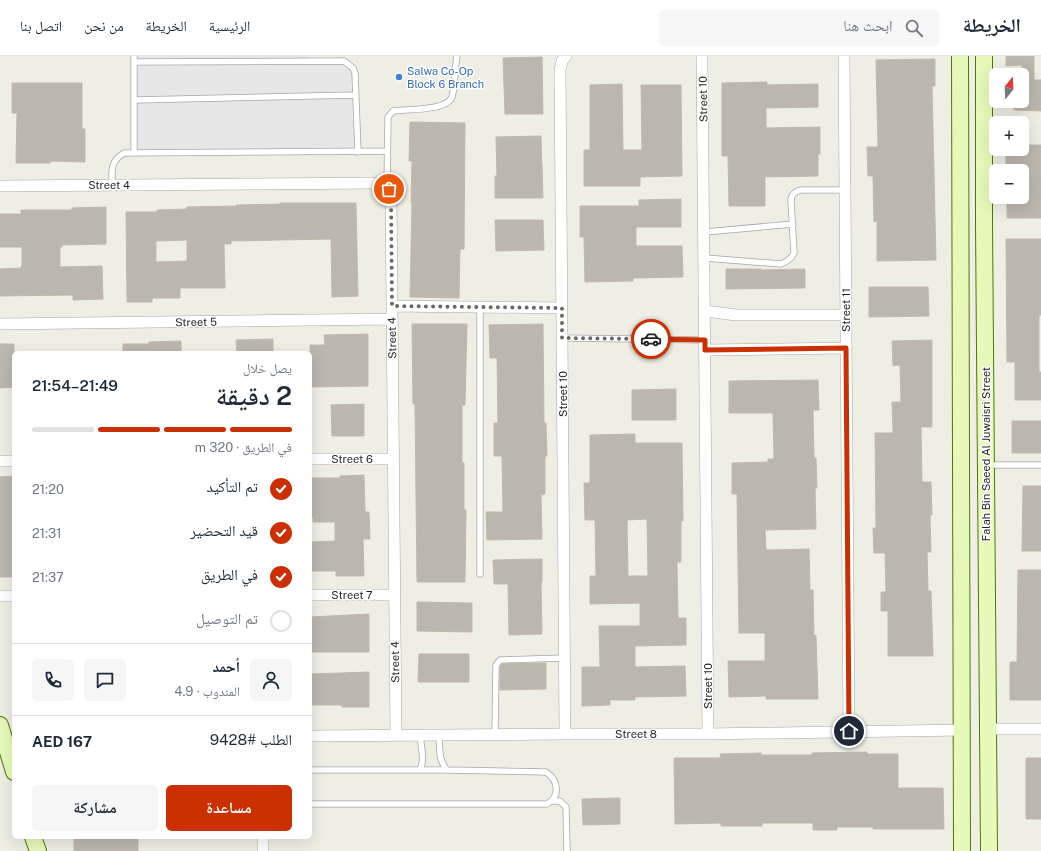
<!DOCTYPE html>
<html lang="ar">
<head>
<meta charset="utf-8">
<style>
	body { margin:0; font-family:"Public Sans","Noto Naskh Arabic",sans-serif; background:#f6f6f7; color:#1f2937; direction:rtl; height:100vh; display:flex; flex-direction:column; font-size:15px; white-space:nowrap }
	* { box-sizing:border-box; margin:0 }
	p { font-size:13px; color:#747a83 }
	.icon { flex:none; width:22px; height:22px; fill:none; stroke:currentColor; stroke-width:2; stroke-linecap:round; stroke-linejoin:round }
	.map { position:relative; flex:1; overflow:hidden; direction:ltr }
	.details { position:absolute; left:12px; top:295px; width:300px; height:488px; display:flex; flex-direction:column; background:#fff; border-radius:6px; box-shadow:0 4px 16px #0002; direction:rtl }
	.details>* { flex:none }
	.needle { width:26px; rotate:18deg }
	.buttons { position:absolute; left:989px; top:12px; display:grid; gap:8px }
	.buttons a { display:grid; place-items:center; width:40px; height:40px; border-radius:6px; background:#fff; box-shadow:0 4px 16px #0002; font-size:20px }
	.pin { position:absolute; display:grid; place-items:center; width:34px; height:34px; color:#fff; margin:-17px; border:2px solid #fff; border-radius:50%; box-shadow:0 1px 4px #0007 }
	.courier { position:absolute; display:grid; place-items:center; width:40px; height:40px; margin:-20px; border:3px solid #cc3001; border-radius:50%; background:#fff; color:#222; box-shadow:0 1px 5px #0007 }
	.headline em { font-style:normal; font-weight:600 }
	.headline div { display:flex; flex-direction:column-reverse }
	.headline { display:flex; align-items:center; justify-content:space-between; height:68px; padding:0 20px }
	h1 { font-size:26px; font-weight:600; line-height:30px }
	.bar { display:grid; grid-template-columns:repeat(4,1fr); gap:6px 4px; align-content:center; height:48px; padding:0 20px }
	.bar i { height:5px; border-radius:3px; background:#e0e1e3 }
	.bar .current { background:#cc3001 }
	.bar p { grid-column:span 4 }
	.line { display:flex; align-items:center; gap:10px; padding:0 20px; border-top:1px solid #e0e1e3 }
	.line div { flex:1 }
	.round { display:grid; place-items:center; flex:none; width:42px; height:42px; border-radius:6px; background:#f6f6f7 }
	ol { padding:0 20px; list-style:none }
	li { display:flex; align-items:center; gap:12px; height:44px }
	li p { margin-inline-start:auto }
	li .icon { padding:4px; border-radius:50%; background:#cc3001; color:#fff; stroke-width:4 }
	li:last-child { color:#747a83 }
	li i { width:22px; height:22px; border:2px solid #e0e1e3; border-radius:50% }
	.button { display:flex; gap:8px; margin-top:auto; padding:8px 20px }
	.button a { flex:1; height:46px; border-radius:6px; background:#cc3001; color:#fff; font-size:16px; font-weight:600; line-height:46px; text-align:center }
	.button a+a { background:#f6f6f7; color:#1f2937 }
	header { display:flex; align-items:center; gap:24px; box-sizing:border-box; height:56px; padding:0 20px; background:#fff; border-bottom:1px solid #e0e1e3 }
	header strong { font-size:19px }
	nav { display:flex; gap:22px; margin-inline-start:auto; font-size:14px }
	.search { width:280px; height:36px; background:#f6f6f7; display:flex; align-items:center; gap:10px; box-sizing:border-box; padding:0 14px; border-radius:6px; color:#747a83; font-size:15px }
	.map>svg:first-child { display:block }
	.parking { fill:#e7e7e7 }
	.building { fill:#bcb7ae; stroke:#c1b9a7; fill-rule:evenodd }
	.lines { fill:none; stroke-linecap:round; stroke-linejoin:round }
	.lane-casing { stroke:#a6a6a6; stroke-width:7 }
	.street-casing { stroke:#a6a6a6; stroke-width:12 }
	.secondary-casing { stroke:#4f7605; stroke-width:18 }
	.lane { stroke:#fff; stroke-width:5.5 }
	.street { stroke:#fff; stroke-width:11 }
	.secondary { stroke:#e7f9b9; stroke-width:16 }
	.done { stroke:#686764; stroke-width:4; stroke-dasharray:0 7.2 }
	.route { stroke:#cc3001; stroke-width:5 }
	.shop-dot { fill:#3f7fe0; stroke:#fff; stroke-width:1.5 }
	.labels { text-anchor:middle; stroke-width:3; stroke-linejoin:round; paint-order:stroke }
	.shop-label { font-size:11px; fill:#366cbe; stroke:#fff; text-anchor:start }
	.street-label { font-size:11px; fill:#1f1f1f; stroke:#fff }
</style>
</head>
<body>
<header>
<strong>الخريطة</strong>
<div class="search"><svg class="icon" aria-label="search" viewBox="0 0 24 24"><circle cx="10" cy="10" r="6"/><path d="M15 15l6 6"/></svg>ابحث هنا</div>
<nav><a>الرئيسية</a><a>الخريطة</a><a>من نحن</a><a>اتصل بنا</a></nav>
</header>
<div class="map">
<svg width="1041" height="795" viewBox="0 0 1041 795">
	<rect width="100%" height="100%" fill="#efeee5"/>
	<path class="parking" d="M133,0H309V4L344,5L353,12L358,96L134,97Z"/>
	<path class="building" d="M1006,0H1034V24H1041V55L1014,54V45H1022V9L1006,10Z
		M542,1L543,58H505L503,2Z
		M935,3V30H932L936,204L877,205V165L874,166L873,120H868L867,91H878L876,4Z
		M767,26V29L818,28V51L766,52V72L820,71V98H818V120L765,121V150H729L728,100H722V27Z
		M12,27H82V73H85V106L50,105V107H16L17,57H12Z
		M622,28L623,94H642L641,29H681L682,120L640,121V130H584V94H590V29Z
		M410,66L465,67L464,193H460L459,242L410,241L412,147H411L412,105H409Z
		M541,80L543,142H495V120H497L496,81Z
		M1022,89H1041V162H1007V141H1022V115H1006V93H1022Z
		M681,143V171H636V190H682L683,221L633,222V225L585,226L584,181H580V150H639V144Z
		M280,147H356L358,240L332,241L331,183L231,185V188H224L225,232H180V242H152V246H127L126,156H157V154L187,153V151L236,150V149L280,148ZM187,184V205L156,206V185Z
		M106,151V188L62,189V191H60V211L102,210L103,243L73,244V239L0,240V213L21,212V210H22V191H0V158H21V154H72V152Z
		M495,164H543L544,194L496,195Z
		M1006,183H1041V259H1039V316H1041V344H1015V306H1007Z
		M726,213H761V214L805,213V232L726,233Z
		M869,231H928L929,260L869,261Z
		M412,268H467L465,349H462V407H464V454H466L465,526H417L415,348H413Z
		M543,268L544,367H546L547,400H545V438L541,439L542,483L487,484L486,456H503L502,400H494V367H498L497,302H490L489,269Z
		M368,278V330L310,331V289H325L324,279Z
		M273,283V297H237L236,284Z
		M932,284V371H921L922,426H931L932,459H930L931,496H927L928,535H931L933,600H888V555H881V536H886L885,497H874L873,472H876L875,377H893L892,346H901L900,309L893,310L892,285Z
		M181,285V297H123V288H149V286Z
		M0,288H14V331L0,332Z
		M818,324L819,354H813L814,402H816L817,432H815L816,473L765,474L766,494L809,493L810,534H813L814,580L816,579L818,643H766V640L729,641L728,605H765V577H739L737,438H732V407L768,406V403H774L773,357H729V325Z
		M676,333V364H632V334Z
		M364,348V380H332L331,349Z
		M1012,365H1041V397H1012Z
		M635,378V387H682L683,465H681V506H677L678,562H686V589L635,590V611L685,610L686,640L635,641V644H610V649L582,650V611H600L599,570H640V547L590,548V520H596L595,464H585L584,427H590V379ZM647,463L648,520H628L627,464Z
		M364,419L365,456H369L370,483H363L364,520H336V515H310V486L335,485V466H313V461H310V422H340V420Z
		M14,420V521H0V421Z
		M1023,430H1041V495H1022Z
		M542,503V527H541L542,578L509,579L508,528H494L493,504Z
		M1018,514H1041V644H1010V606H1017Z
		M417,546L472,547V576L417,575Z
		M369,558V596H310V561Z
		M419,598H469V626H418Z
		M546,607V633L500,634V611L502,608Z
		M369,616V651H342V649H310V618Z
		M867,696V698H898V732H943L944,773H873V771H837V774H813V767H762V770H721V767L675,768L674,702H721L720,698L761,697V699H812V697Z
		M1026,702H1041V763H1026Z
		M620,742V768L583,769L582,743Z
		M74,781H138V795H74Z"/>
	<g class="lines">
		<defs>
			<path id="lane" d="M134,0V97
				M134,6L344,5L353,12L355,17L358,96
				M134,44L356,39
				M112,129C112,113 110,106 124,97L387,95
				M387,130L388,61L393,55C407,53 447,55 452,41C455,30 455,11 457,0
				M705,176L793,168
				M705,202L781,208C788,205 791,203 794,197L791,145C791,139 795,135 801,134H845
				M562,282L705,284
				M987,409H1041
				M480,518V251
				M495,678L496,609L500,604L565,602
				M310,714H420C425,703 421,691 420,679
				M420,714H447
				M553,745H560L566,751L567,795
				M310,748H547C561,740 558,724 546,716L447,714C438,704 440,692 439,679"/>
			<path id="street" d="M702,0L708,678
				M844,0L849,675
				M0,130L377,127C385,127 390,132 391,139L396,679
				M392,250L562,252
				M705,255L736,259H846
				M0,268L392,263
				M705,294L846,292
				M310,403H393
				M0,405H14
				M310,539H395
				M0,540H14
				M987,673H1041
				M565,678L560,14L562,5L566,0
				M310,680L565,678H708L962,674
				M263,795V781"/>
			<path id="secondary" d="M960,0L962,795
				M984,0V167L989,795
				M0,669L14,716
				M33,781L38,795"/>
		</defs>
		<use href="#lane" class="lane-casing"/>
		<use href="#street" class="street-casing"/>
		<use href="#secondary" class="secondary-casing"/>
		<use href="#lane" class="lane"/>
		<use href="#street" class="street"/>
		<use href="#secondary" class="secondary"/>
	</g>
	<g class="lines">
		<path class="done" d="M389,133L391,139L392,250L562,252V282L651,283"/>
		<path class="route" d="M651,283L705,284V294L846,292L849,675"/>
	</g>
	<circle class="shop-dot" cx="399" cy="21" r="4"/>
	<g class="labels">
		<g class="shop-label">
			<text x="407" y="19">Salwa Co-Op<tspan x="407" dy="13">Block 6 Branch</tspan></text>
		</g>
		<g class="street-label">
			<text transform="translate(703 43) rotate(-91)" y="4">Street 10</text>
			<text x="109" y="133">Street 4</text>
			<text transform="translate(846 254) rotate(-90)" y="4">Street 11</text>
			<text transform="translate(196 266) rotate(-1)" y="4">Street 5</text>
			<text transform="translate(392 282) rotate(-91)" y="4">Street 4</text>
			<text transform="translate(563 338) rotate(-90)" y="4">Street 10</text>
			<text transform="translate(986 398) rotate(-90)" y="4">Falah Bin Saeed Al Juwaisri Street</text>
			<text x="352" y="407">Street 6</text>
			<text x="352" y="543">Street 7</text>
			<text transform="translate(395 606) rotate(-91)" y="4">Street 4</text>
			<text transform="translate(708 630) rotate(-90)" y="4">Street 10</text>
			<text x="636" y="682">Street 8</text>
		</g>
	</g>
</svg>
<div class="buttons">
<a><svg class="needle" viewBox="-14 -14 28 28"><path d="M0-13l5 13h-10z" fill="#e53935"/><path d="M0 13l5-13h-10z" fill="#747a83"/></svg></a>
<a>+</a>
<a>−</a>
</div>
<div class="pin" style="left:389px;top:133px;background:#ea580c"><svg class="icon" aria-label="bag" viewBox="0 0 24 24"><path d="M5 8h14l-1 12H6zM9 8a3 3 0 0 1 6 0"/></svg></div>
<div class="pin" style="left:849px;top:675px;background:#1f2937"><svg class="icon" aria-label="home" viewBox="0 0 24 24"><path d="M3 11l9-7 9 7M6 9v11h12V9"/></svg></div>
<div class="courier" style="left:651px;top:283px"><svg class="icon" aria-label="car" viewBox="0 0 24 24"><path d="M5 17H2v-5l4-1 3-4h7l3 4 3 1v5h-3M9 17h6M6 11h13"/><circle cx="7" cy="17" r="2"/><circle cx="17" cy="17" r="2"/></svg></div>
<section class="details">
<div class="headline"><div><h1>2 دقيقة</h1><p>يصل خلال</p></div><em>21:49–21:54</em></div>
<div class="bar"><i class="current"></i><i class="current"></i><i class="current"></i><i></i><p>في الطريق · 320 m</p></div>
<ol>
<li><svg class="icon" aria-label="check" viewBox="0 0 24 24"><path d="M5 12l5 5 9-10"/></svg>تم التأكيد<p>21:20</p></li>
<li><svg class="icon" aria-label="check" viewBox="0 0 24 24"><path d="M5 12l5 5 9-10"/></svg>قيد التحضير<p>21:31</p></li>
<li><svg class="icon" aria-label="check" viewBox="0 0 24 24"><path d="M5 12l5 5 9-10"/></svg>في الطريق<p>21:37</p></li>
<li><i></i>تم التوصيل</li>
</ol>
<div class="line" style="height:72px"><a class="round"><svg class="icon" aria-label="person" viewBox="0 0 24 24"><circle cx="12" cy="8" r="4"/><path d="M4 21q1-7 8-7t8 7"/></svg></a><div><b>أحمد</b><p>المندوب · 4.9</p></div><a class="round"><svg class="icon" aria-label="chat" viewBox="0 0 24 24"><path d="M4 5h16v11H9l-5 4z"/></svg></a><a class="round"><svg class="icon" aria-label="phone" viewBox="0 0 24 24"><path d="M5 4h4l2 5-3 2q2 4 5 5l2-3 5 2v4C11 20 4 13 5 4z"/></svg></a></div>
<div class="line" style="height:52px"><div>الطلب #9428</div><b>AED 167</b></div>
<div class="button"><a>مساعدة</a><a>مشاركة</a></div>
</section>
</div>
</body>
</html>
